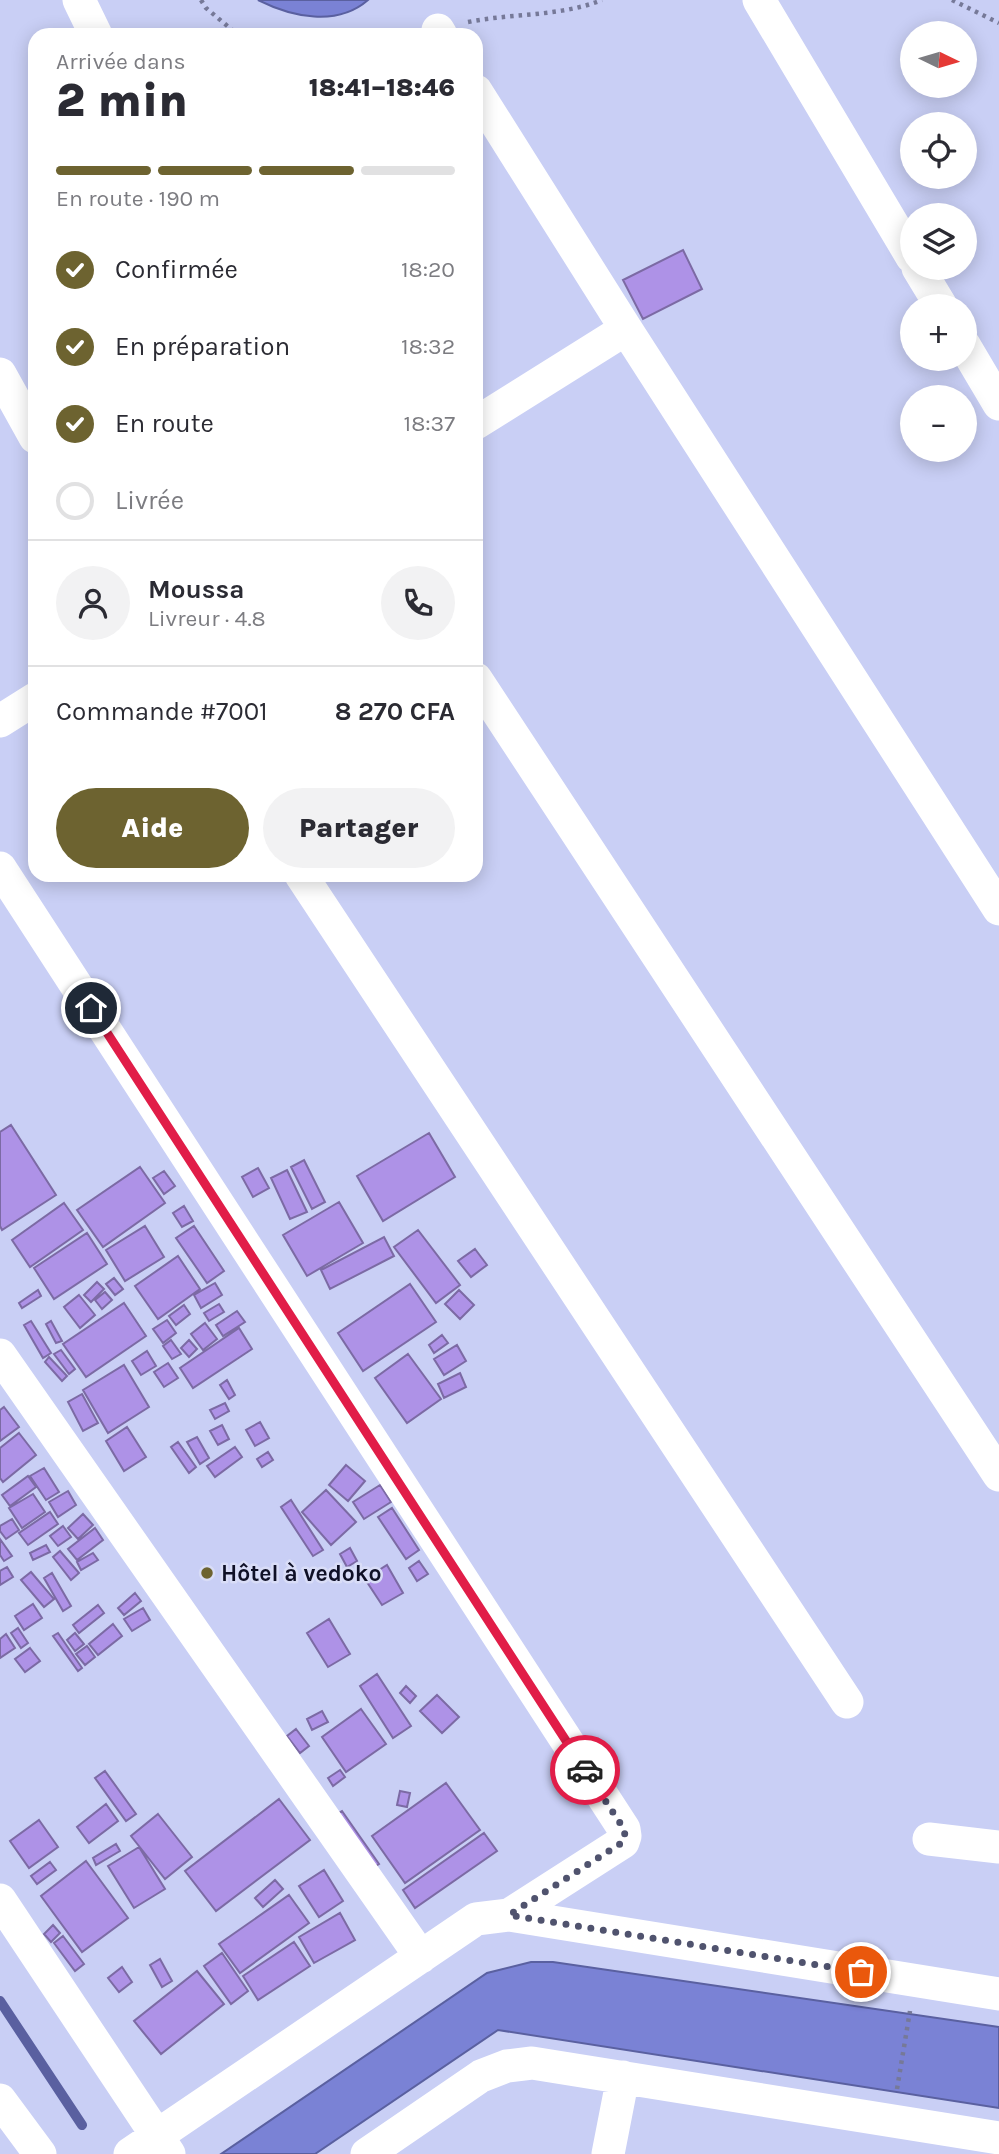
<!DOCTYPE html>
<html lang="fr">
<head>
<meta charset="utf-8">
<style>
	body { margin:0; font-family:Karla,sans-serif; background:#f2f2f3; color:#2b2b33; height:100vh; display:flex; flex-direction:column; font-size:26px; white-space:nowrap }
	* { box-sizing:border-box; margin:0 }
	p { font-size:23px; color:#7c7c81 }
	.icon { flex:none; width:38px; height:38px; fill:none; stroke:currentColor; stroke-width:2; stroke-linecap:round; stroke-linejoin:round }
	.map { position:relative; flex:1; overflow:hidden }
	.sheet { position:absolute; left:28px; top:28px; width:455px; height:854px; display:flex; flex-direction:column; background:#fff; border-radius:21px; box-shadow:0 4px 18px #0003 }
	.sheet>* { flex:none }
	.needle { width:46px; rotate:95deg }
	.buttons { position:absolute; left:900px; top:21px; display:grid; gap:14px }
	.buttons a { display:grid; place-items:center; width:77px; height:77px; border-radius:50%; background:#fff; box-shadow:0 4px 18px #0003; font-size:35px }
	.pin { position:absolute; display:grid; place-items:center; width:60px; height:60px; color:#fff; margin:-30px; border:4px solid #fff; border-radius:50%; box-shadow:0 2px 7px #0007 }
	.courier { position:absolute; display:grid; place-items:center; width:70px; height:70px; margin:-35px; border:5px solid #e11d48; border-radius:50%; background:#fff; color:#222; box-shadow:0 2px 9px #0007 }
	.overview em { font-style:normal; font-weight:800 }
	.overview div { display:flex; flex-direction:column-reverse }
	.overview { display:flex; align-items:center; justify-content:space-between; height:119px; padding:0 28px }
	h1 { font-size:46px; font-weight:800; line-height:52px }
	.bar { display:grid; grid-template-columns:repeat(4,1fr); gap:10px 7px; align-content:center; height:84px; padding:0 28px }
	.bar i { height:9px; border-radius:5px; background:#e1e1e2 }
	.bar .selected { background:#6d6330 }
	.bar p { grid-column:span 4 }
	.line { display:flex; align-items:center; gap:18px; padding:0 28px; border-top:2px solid #e1e1e2 }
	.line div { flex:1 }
	.round { display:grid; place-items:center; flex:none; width:74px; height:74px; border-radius:37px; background:#f2f2f3 }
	ol { padding:0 28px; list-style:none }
	li { display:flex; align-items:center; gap:21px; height:77px }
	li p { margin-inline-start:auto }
	li .icon { padding:7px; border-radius:50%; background:#6d6330; color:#fff; stroke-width:4 }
	li:last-child { color:#7c7c81 }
	li i { width:38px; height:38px; border:4px solid #e1e1e2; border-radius:50% }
	.button { display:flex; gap:14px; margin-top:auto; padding:14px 28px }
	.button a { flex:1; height:80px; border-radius:42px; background:#6d6330; color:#fff; font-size:28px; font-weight:800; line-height:80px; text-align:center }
	.button a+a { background:#f2f2f3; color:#2b2b33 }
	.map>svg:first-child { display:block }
	.water { fill:#7a82d5; stroke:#5a60a0; stroke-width:2 }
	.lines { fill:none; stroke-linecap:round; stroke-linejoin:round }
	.stream { stroke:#5a60a0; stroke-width:10 }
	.building { fill:#ae92e7; stroke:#7c6aa4; stroke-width:2 }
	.path { stroke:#767998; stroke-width:4.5; stroke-dasharray:3.5 5; stroke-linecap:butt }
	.minor { stroke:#fff; stroke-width:33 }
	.done { stroke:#50536e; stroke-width:7; stroke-dasharray:0 12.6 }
	.route { stroke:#e11d48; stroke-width:9 }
	.poi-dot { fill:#6d6330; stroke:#d9ddf7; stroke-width:2.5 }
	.labels { text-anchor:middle; stroke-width:5; stroke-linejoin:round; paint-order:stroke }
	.poi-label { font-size:23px; font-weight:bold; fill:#0f1026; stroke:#d9ddf7; text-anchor:start }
</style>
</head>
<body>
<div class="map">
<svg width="999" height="2154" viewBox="0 0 999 2154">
	<rect width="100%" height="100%" fill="#c9cff5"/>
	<path class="water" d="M258,0H368C337,27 292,17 258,0Z
		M531,1962H553L999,2027V2108L498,2030L315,2154H221L487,1973Z"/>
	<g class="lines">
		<path class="stream" d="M0,2001L82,2125"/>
	</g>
	<path class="building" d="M683,250L702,289L643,319L623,280Z
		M11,1125L56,1195L2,1230L0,1226V1132Z
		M429,1133L455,1177L383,1221L357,1176Z
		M304,1160L325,1202L312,1209L291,1167Z
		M140,1167L165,1203L103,1247L77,1210Z
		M258,1168L269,1188L253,1197L242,1177Z
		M287,1170L307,1212L290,1219L271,1178Z
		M164,1171L175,1186L164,1194L153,1178Z
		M339,1202L363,1243L307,1276L283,1235Z
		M64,1203L83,1230L30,1267L12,1240Z
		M184,1206L193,1221L182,1227L173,1213Z
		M145,1226L164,1257L125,1281L106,1250Z
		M194,1226L224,1271L207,1283L176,1238Z
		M418,1230L460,1285L436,1303L394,1247Z
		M87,1233L107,1264L54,1299L34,1268Z
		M384,1237L394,1256L330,1289L321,1270Z
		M475,1249L487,1265L471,1277L458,1261Z
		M178,1256L200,1289L158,1319L135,1286Z
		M114,1278L123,1289L115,1295L106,1284Z
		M97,1282L104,1289L91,1302L84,1295Z
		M215,1283L222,1295L201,1308L194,1295Z
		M410,1284L436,1322L363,1371L338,1333Z
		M38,1290L41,1296L22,1308L19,1303Z
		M459,1290L474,1305L460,1319L445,1304Z
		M105,1292L112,1300L102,1309L95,1300Z
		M79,1295L95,1315L80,1328L64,1307Z
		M124,1303L146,1336L86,1377L63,1344Z
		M219,1304L224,1312L209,1321L204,1313Z
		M184,1305L190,1314L176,1325L169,1316Z
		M237,1311L245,1322L223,1336L216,1325Z
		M167,1320L176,1333L163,1343L153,1329Z
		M31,1321L51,1353L43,1358L24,1325Z
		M51,1321L62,1341L56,1343L46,1324Z
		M205,1323L217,1339L203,1350L191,1334Z
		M239,1328L252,1349L193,1388L180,1368Z
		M442,1335L448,1343L434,1353L429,1345Z
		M171,1340L181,1354L172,1359L163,1346Z
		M189,1340L197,1349L189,1357L181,1348Z
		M457,1345L466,1361L444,1375L434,1359Z
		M61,1350L75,1369L69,1374L54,1354Z
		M147,1351L156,1366L141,1375L132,1361Z
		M408,1354L441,1399L407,1423L375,1378Z
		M49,1357L67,1376L62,1381L45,1362Z
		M168,1363L178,1378L164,1387L154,1372Z
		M124,1365L149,1407L108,1433L83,1390Z
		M460,1373L466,1387L444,1398L438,1384Z
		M227,1380L235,1395L229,1399L220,1385Z
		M82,1394L98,1423L83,1431L68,1402Z
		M225,1403L229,1411L215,1419L210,1410Z
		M4,1407L19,1427L0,1441V1410Z
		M260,1422L269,1438L255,1446L246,1430Z
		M222,1425L229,1439L218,1445L210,1431Z
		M127,1427L146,1457L124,1471L106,1441Z
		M19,1433L36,1455L3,1482L0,1478V1448Z
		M197,1437L209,1458L200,1464L187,1442Z
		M178,1442L196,1467L189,1473L171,1447Z
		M235,1447L242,1457L215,1477L207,1466Z
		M268,1452L273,1460L262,1467L257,1459Z
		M346,1465L365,1481L348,1501L329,1485Z
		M44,1468L59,1492L46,1500L30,1476Z
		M28,1476L36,1487L10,1506L2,1495Z
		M380,1485L391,1502L364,1519L353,1502Z
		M326,1490L356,1522L331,1545L302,1512Z
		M68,1491L76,1505L58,1517L49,1502Z
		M33,1494L45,1512L22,1528L9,1508Z
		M291,1500L323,1550L313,1556L281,1507Z
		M392,1508L419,1550L406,1559L378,1517Z
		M50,1512L58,1524L28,1545L19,1533Z
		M83,1514L93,1525L78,1539L68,1528Z
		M12,1519L19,1530L6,1539L0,1531V1526Z
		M63,1526L71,1537L58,1546L50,1536Z
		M95,1528L103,1540L77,1560L68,1549Z
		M0,1539L12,1556L4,1561L0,1555Z
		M46,1545L50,1552L33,1560L30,1553Z
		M350,1548L357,1561L347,1567L340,1554Z
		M60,1551L79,1573L71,1580L53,1557Z
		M93,1553L98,1560L81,1570L77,1562Z
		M419,1561L428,1574L417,1581L409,1568Z
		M387,1565L403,1593L382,1605L365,1579Z
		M7,1567L13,1577L0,1585V1571Z
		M31,1572L54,1599L44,1607L21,1580Z
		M52,1573L71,1606L63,1611L44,1578Z
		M135,1593L141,1601L124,1615L118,1608Z
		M33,1604L42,1618L24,1630L15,1616Z
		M98,1605L104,1613L79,1633L73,1625Z
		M143,1608L150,1620L132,1631L124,1619Z
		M329,1619L350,1654L328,1667L307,1633Z
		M113,1624L122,1636L98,1655L89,1644Z
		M18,1628L28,1643L21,1648L11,1633Z
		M58,1633L82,1668L78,1671L53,1636Z
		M75,1633L84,1644L75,1651L67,1640Z
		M6,1634L15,1648L0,1658V1639Z
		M87,1646L95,1657L85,1665L76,1654Z
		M30,1648L40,1661L25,1672L15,1659Z
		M377,1674L411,1726L393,1738L360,1686Z
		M406,1686L416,1696L410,1703L400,1693Z
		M437,1695L459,1717L442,1733L420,1711Z
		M361,1709L386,1744L346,1772L322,1737Z
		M322,1711L328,1722L312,1730L307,1719Z
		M296,1729L309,1746L300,1753L287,1736Z
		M340,1770L345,1777L333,1786L328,1778Z
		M105,1771L136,1814L126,1821L95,1778Z
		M446,1783L480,1830L405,1883L372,1836Z
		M400,1791L410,1793L407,1807L397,1805Z
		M279,1799L310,1840L216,1911L185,1871Z
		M106,1804L118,1821L89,1843L77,1827Z
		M342,1811L379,1864L373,1868L335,1815Z
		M158,1814L192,1857L165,1879L131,1836Z
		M39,1820L58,1847L29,1868L10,1841Z
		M484,1833L497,1851L415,1908L403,1890Z
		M116,1844L120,1851L96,1865L93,1858Z
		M139,1847L165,1889L134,1908L108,1866Z
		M86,1861L128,1918L82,1952L41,1896Z
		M50,1862L56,1870L37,1884L31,1876Z
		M324,1870L343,1901L319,1917L299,1886Z
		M275,1880L283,1889L263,1907L255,1898Z
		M289,1895L309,1923L240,1973L219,1944Z
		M340,1913L355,1940L314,1963L299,1937Z
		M53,1925L60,1933L51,1942L44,1934Z
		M63,1936L84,1964L75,1971L54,1943Z
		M294,1942L310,1966L258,2000L243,1976Z
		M222,1953L248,1991L231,2004L204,1966Z
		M160,1959L172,1981L162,1987L150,1965Z
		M122,1967L132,1982L119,1992L108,1978Z
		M197,1971L224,2004L161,2054L134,2021Z"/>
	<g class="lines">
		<path class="path" d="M201,0L206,8L238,35
			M952,0L999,23
			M468,22C513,13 559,17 602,0
			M897,2089L910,2011"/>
		<path class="minor" d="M79,0L96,35
			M759,0L912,257
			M438,30L441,35
			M476,91L626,329L999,909
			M918,268L941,306
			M964,345L999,404
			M0,374L35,437
			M476,423L626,329
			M476,679L999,1475
			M0,721L35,699
			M0,868L624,1829L625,1836L623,1842L509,1915
			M301,875L847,1702
			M0,1355L421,1957
			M929,1839L999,1847
			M0,1900L169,2154
			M0,2100L40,2154
			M130,2154L476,1919L509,1915L999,1994
			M367,2154L481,2076L507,2066L532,2063L999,2138
			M608,2154L623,2077"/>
	</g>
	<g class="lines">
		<path class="done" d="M585,1770L624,1829L625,1836L623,1842L509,1915L861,1972"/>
		<path class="route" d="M91,1008L585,1770"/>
	</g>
	<circle class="poi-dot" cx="207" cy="1573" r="7"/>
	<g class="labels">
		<g class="poi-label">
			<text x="221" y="1581">Hôtel à vedoko</text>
		</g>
	</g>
</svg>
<div class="buttons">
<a><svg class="needle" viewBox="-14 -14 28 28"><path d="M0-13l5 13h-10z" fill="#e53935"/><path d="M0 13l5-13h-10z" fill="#7c7c81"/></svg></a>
<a><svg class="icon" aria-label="locate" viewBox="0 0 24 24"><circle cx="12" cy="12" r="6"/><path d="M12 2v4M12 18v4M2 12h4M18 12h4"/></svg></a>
<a><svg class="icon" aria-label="layers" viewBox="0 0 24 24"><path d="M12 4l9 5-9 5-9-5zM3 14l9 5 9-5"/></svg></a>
<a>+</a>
<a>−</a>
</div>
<div class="pin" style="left:861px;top:1972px;background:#ea580c"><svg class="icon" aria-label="bag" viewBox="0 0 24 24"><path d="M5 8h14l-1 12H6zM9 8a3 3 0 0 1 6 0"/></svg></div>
<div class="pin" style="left:91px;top:1008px;background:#1f2937"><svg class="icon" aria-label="home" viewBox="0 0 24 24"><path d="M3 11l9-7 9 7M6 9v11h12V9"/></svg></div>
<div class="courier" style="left:585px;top:1770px"><svg class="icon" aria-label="car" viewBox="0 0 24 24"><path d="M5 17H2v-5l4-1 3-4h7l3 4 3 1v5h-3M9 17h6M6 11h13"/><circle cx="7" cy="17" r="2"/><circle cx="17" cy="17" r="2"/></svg></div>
<section class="sheet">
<div class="overview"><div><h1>2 min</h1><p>Arrivée dans</p></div><em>18:41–18:46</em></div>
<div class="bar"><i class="selected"></i><i class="selected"></i><i class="selected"></i><i></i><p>En route · 190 m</p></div>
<ol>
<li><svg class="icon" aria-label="check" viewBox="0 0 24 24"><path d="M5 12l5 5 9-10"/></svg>Confirmée<p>18:20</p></li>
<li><svg class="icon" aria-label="check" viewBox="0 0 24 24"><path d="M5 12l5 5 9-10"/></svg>En préparation<p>18:32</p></li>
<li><svg class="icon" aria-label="check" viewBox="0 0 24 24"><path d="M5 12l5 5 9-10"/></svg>En route<p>18:37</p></li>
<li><i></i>Livrée</li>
</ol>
<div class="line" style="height:126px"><a class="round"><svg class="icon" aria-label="person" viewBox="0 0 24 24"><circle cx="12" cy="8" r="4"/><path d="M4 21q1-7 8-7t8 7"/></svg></a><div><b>Moussa</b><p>Livreur · 4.8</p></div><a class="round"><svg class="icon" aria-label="phone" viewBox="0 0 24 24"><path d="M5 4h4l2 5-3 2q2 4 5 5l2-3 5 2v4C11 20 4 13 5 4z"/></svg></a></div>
<div class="line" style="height:91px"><div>Commande #7001</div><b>8 270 CFA</b></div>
<div class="button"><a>Aide</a><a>Partager</a></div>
</section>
</div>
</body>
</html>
